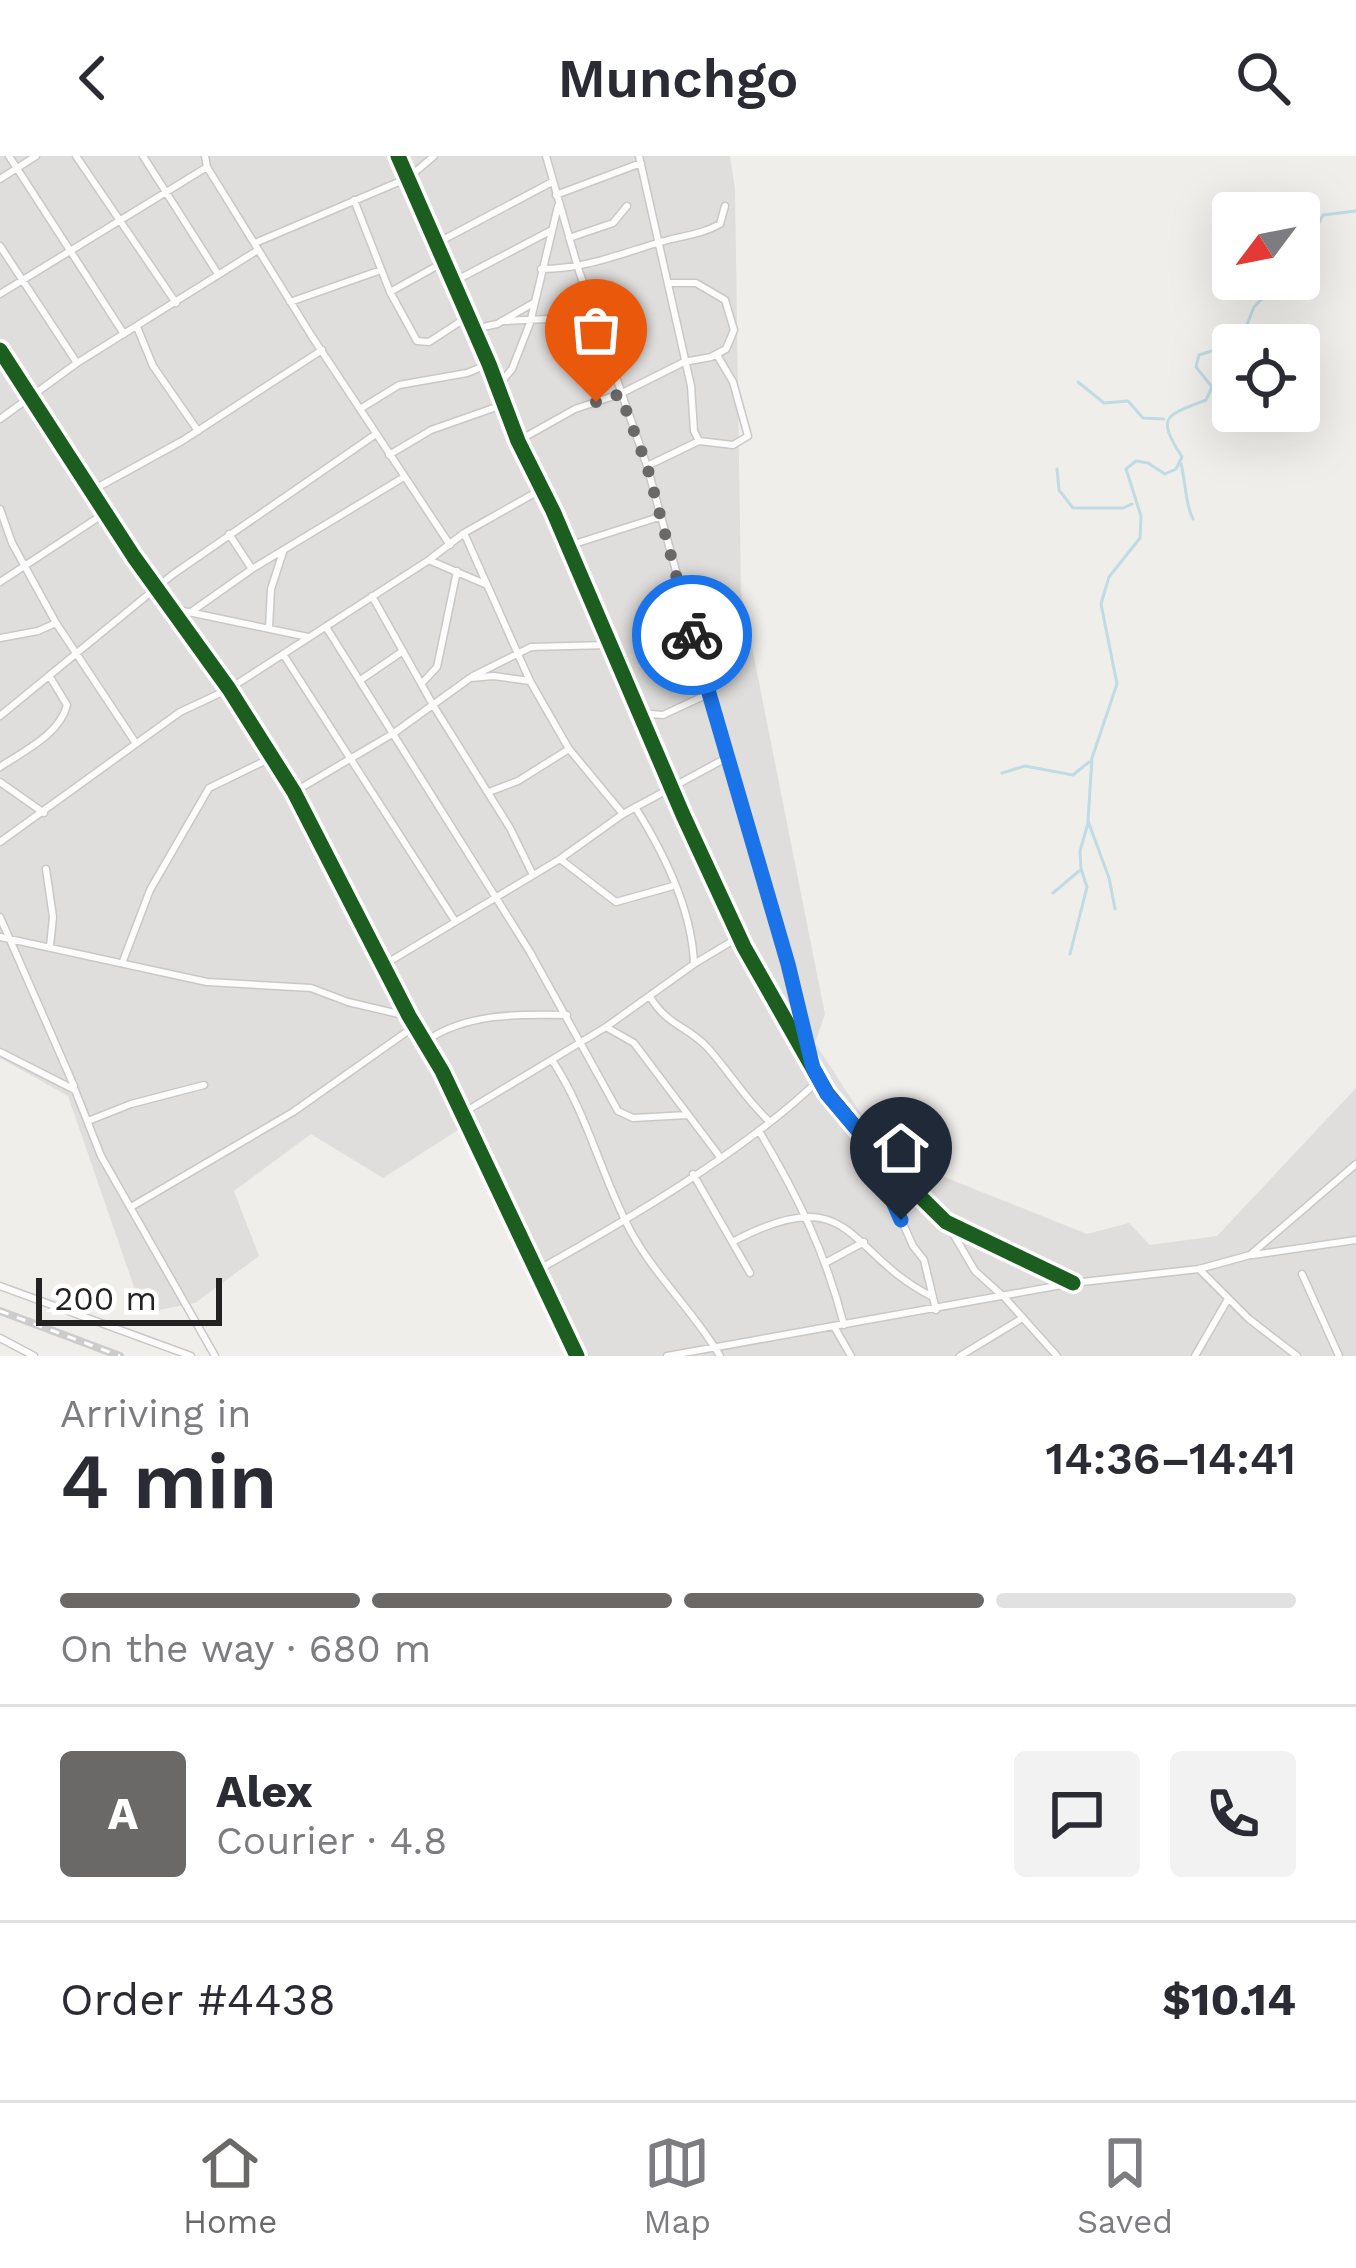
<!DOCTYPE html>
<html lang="en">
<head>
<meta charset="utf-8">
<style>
	body { margin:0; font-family:"Work Sans",sans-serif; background:#f2f2f3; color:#2b2b33; height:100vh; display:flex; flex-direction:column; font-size:45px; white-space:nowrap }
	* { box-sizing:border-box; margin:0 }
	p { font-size:39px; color:#7c7c81 }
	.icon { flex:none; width:66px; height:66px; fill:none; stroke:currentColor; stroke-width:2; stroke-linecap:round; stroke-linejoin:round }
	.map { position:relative; height:1200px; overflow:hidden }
	.sheet { display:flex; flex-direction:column; background:#fff; flex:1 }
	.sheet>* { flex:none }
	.needle { width:78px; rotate:238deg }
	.buttons { position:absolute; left:1212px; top:36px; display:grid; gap:24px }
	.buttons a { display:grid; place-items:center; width:108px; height:108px; border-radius:12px; background:#fff; box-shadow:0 12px 48px #0002; font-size:60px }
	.scale { position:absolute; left:36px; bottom:30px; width:186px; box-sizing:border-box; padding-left:12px; border:6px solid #222; border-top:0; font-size:33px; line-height:42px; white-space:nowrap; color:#222; -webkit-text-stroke:9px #fff; paint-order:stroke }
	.pin { position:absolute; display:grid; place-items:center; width:102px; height:102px; color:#fff; margin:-123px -51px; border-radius:50% 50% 50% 0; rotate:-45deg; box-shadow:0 0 12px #0007 }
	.pin .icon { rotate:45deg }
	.courier { position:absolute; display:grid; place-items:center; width:120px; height:120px; margin:-60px; border:9px solid #1a73e8; border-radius:50%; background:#fff; color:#222; box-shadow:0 3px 15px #0007 }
	.overview em { font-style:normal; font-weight:600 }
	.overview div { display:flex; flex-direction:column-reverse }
	.overview { display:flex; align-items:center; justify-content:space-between; height:204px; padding:0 60px }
	h1 { font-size:78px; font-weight:600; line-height:90px }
	.bar { display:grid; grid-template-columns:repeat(4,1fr); gap:18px 12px; align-content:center; height:144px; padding:0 60px }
	.bar i { height:15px; border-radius:9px; background:#e1e1e2 }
	.bar .selected { background:#6a6968 }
	.bar p { grid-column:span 4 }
	.line { display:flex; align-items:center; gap:30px; padding:0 60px; border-top:3px solid #e1e1e2 }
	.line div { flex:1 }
	.round { display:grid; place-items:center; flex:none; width:126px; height:126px; border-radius:12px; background:#f2f2f3 }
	header { display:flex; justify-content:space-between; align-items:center; height:156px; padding:0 60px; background:#fff; font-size:54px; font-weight:600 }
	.tab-bar { display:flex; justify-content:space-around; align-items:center; height:168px; border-top:3px solid #e1e1e2; background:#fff; font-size:33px; color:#7c7c81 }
	.tab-bar a { display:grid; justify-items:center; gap:6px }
	.tab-bar .selected { color:#6a6968 }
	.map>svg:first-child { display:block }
	.residential { fill:#dfdedc }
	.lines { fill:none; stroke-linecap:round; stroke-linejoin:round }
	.stream { stroke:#bfdbe3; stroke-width:3 }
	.minor-casing { stroke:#c9c8c7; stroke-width:9 }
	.minor { stroke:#fdfcfc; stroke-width:6 }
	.rail-casing { stroke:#ccc; stroke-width:8 }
	.rail { stroke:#fff; stroke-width:3; stroke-dasharray:9; stroke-linecap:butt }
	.cycleway-casing { stroke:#fff; stroke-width:22 }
	.cycleway { stroke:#1b5e20; stroke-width:15 }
	.done { stroke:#6a6968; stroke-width:12; stroke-dasharray:0 21.6 }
	.route { stroke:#1a73e8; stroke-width:15 }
</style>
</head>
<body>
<header><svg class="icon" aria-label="back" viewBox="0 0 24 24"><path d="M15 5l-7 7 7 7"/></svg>Munchgo<svg class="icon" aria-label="search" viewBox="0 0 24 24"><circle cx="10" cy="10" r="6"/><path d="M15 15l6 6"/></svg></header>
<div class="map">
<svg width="1356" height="1200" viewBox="0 0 1356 1200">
	<rect width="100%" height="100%" fill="#f0eeeb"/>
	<path class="residential" d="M0,0H730L735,33L741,436L825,858L815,887L887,998L1087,1078L1129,1067L1150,1089L1217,1080L1356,932V1200H579L469,967L383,1022L311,978L234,1035L259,1100L195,1147L143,1157L68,940L0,902Z"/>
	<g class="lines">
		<path class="stream" d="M1299,105L1323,59L1356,55
			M1078,226L1104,247L1128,245L1143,262L1164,263
			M1181,308C1186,327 1185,348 1193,363
			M1057,313L1059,334L1073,352H1123L1132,348
			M1002,617L1025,610L1073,619L1089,606
			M1053,737L1079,715
			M1115,753L1109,722L1088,665L1092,602L1117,528L1101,448L1109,421L1140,382L1141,360L1126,313L1136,305L1148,307L1165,318L1176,313L1182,301C1156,260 1165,260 1206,244L1212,231L1196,211L1199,199L1240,186L1254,151L1281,123
			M1070,798L1087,731L1081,713L1080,695L1088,667"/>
		<defs>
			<path id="minor" d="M9,0L124,178
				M76,0L176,147
				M143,0L218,118
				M205,0L207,11L311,179L450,389
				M398,0L489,208L518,285L553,355L683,659L744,791L827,937L882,1003L946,1066L1073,1127
				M546,0L578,112L647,310L811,903
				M639,0L691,230L694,275L699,285
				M0,23L36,0
				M556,39L641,7
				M354,44L390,136L417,185L429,186L469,160
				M569,82L613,67L627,50
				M255,87L408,22L434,0
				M435,88L552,26
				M0,90L77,207
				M541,113C582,113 615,100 654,88C677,80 699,80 720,68L725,50
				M453,126L550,75
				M390,136L444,106
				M0,138L207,11
				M290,146L381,114
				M502,165L594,161
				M137,171L153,210L198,275
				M474,173L497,168L535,146
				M0,194L134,401L229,533L294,636L409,860L442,915L577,1200
				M497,231L512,213L530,167L558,50
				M360,253L399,229L467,217L489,208
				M0,263L77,207L258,94
				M518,285L575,253L620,238L684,206L711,201L726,193L734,174L725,144L696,127H669
				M389,299L431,274L502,249
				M647,310L699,285L733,289L748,280L733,226L717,199
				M91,335L182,285L322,194
				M0,353L12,387L56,467L135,586
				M464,377L530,525
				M229,378L252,413
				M568,390L659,361
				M431,405L485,428
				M0,426L105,357
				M372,440L433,549L510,672L533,719
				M169,452L308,481
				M191,456L252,413L404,321
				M326,471L530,796L618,955L633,962L688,959
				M269,472L271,433L283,396
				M0,482L38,475L56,467
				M283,498L455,765
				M473,520L531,491L609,489
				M362,523L403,495
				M422,527L437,511L457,415
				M638,557L663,559L708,538
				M0,560L172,419L376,278
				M0,611C24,595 60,578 67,549L50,521
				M0,626L44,657
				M294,636L394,577L470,522L494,520L530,525L569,593L623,658
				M489,636L518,625L569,593
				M635,651C664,697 692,753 694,808
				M0,686L180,556L229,533L429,404L464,377L542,333
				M560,703L616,746L673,730
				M46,713L53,761L50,790
				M0,761L74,930
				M0,781L207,826L311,832L348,846L407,860
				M123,805L150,734L209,632L273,601
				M382,810L560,703L623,658L728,601
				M650,841C669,871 686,869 707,891C729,915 745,943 769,965
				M606,871L634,887L720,1001
				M426,885C467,857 518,858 567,859
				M0,896L75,934L101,1000L215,1200
				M552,904C585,954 599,1011 625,1064C649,1115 692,1152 720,1200
				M463,957L606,871L694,808L739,781
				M88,965L131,948L204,929
				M759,975C797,1038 826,1098 844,1169
				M882,1008L887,1032L913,1090L924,1104L936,1154
				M693,1018L750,1117
				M131,1051L293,956L415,870
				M948,1069L975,1115L1005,1142L1057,1200
				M734,1085C855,1022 845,1098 933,1141
				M1253,1099L1356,1084
				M827,1106L864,1086
				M1199,1113L1249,1163L1297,1200
				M536,1115C627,1064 744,996 819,924
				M1302,1118L1339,1200
				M0,1130L191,1200
				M835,1172L851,1200
				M0,1182L34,1200
				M667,1200L1073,1127L1199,1113L1250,1099L1356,1008
				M960,1200L1021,1163
				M1195,1200L1228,1143"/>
		</defs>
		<use href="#minor" class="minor-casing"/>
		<use href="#minor" class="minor"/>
		<defs>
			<path id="rail" d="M0,1155L120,1200"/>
		</defs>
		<use href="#rail" class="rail-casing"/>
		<use href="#rail" class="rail"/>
		<defs>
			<path id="cycleway" d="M398,0L489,208L518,285L553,355L683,659L744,791L827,937L882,1003L946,1066L1073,1127
				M0,194L134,401L229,533L294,636L409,860L442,915L577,1200"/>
		</defs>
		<use href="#cycleway" class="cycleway-casing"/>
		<use href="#cycleway" class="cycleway"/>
	</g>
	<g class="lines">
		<path class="done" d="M596,246L620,238L647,310L692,479"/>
		<path class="route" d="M692,479L788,808L813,912L827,938L882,1003L887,1032L901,1064"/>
	</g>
</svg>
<div class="buttons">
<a><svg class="needle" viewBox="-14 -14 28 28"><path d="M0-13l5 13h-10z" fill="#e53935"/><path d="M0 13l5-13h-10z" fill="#7c7c81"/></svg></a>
<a><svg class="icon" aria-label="locate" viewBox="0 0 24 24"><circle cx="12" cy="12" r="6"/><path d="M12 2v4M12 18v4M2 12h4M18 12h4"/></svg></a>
</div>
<div class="scale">200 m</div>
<div class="pin" style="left:596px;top:246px;background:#ea580c"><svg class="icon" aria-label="bag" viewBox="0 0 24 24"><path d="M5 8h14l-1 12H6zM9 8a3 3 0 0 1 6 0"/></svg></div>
<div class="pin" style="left:901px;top:1064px;background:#1f2937"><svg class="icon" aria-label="home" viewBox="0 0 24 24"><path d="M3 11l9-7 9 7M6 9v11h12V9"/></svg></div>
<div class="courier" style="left:692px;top:479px"><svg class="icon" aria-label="bike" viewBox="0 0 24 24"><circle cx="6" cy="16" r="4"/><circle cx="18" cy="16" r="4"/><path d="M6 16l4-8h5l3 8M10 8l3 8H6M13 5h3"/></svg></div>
</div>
<section class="sheet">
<div class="overview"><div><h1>4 min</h1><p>Arriving in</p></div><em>14:36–14:41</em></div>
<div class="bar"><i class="selected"></i><i class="selected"></i><i class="selected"></i><i></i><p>On the way · 680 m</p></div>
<div class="line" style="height:216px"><b class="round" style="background:#6a6968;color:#fff">A</b><div><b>Alex</b><p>Courier · 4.8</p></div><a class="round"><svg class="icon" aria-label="chat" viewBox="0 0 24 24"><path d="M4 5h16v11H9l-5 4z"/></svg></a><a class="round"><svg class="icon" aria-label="phone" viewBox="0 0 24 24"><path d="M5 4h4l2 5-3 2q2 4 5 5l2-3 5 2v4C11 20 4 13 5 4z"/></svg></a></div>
<div class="line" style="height:156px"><div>Order #4438</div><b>$10.14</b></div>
</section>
<nav class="tab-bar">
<a class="selected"><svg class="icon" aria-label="home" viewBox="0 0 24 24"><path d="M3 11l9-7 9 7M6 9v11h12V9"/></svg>Home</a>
<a><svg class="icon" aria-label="map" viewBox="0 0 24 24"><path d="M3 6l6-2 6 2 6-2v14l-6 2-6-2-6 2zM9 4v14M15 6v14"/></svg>Map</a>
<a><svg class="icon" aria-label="saved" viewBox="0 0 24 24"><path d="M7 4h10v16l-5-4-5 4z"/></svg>Saved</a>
</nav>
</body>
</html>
